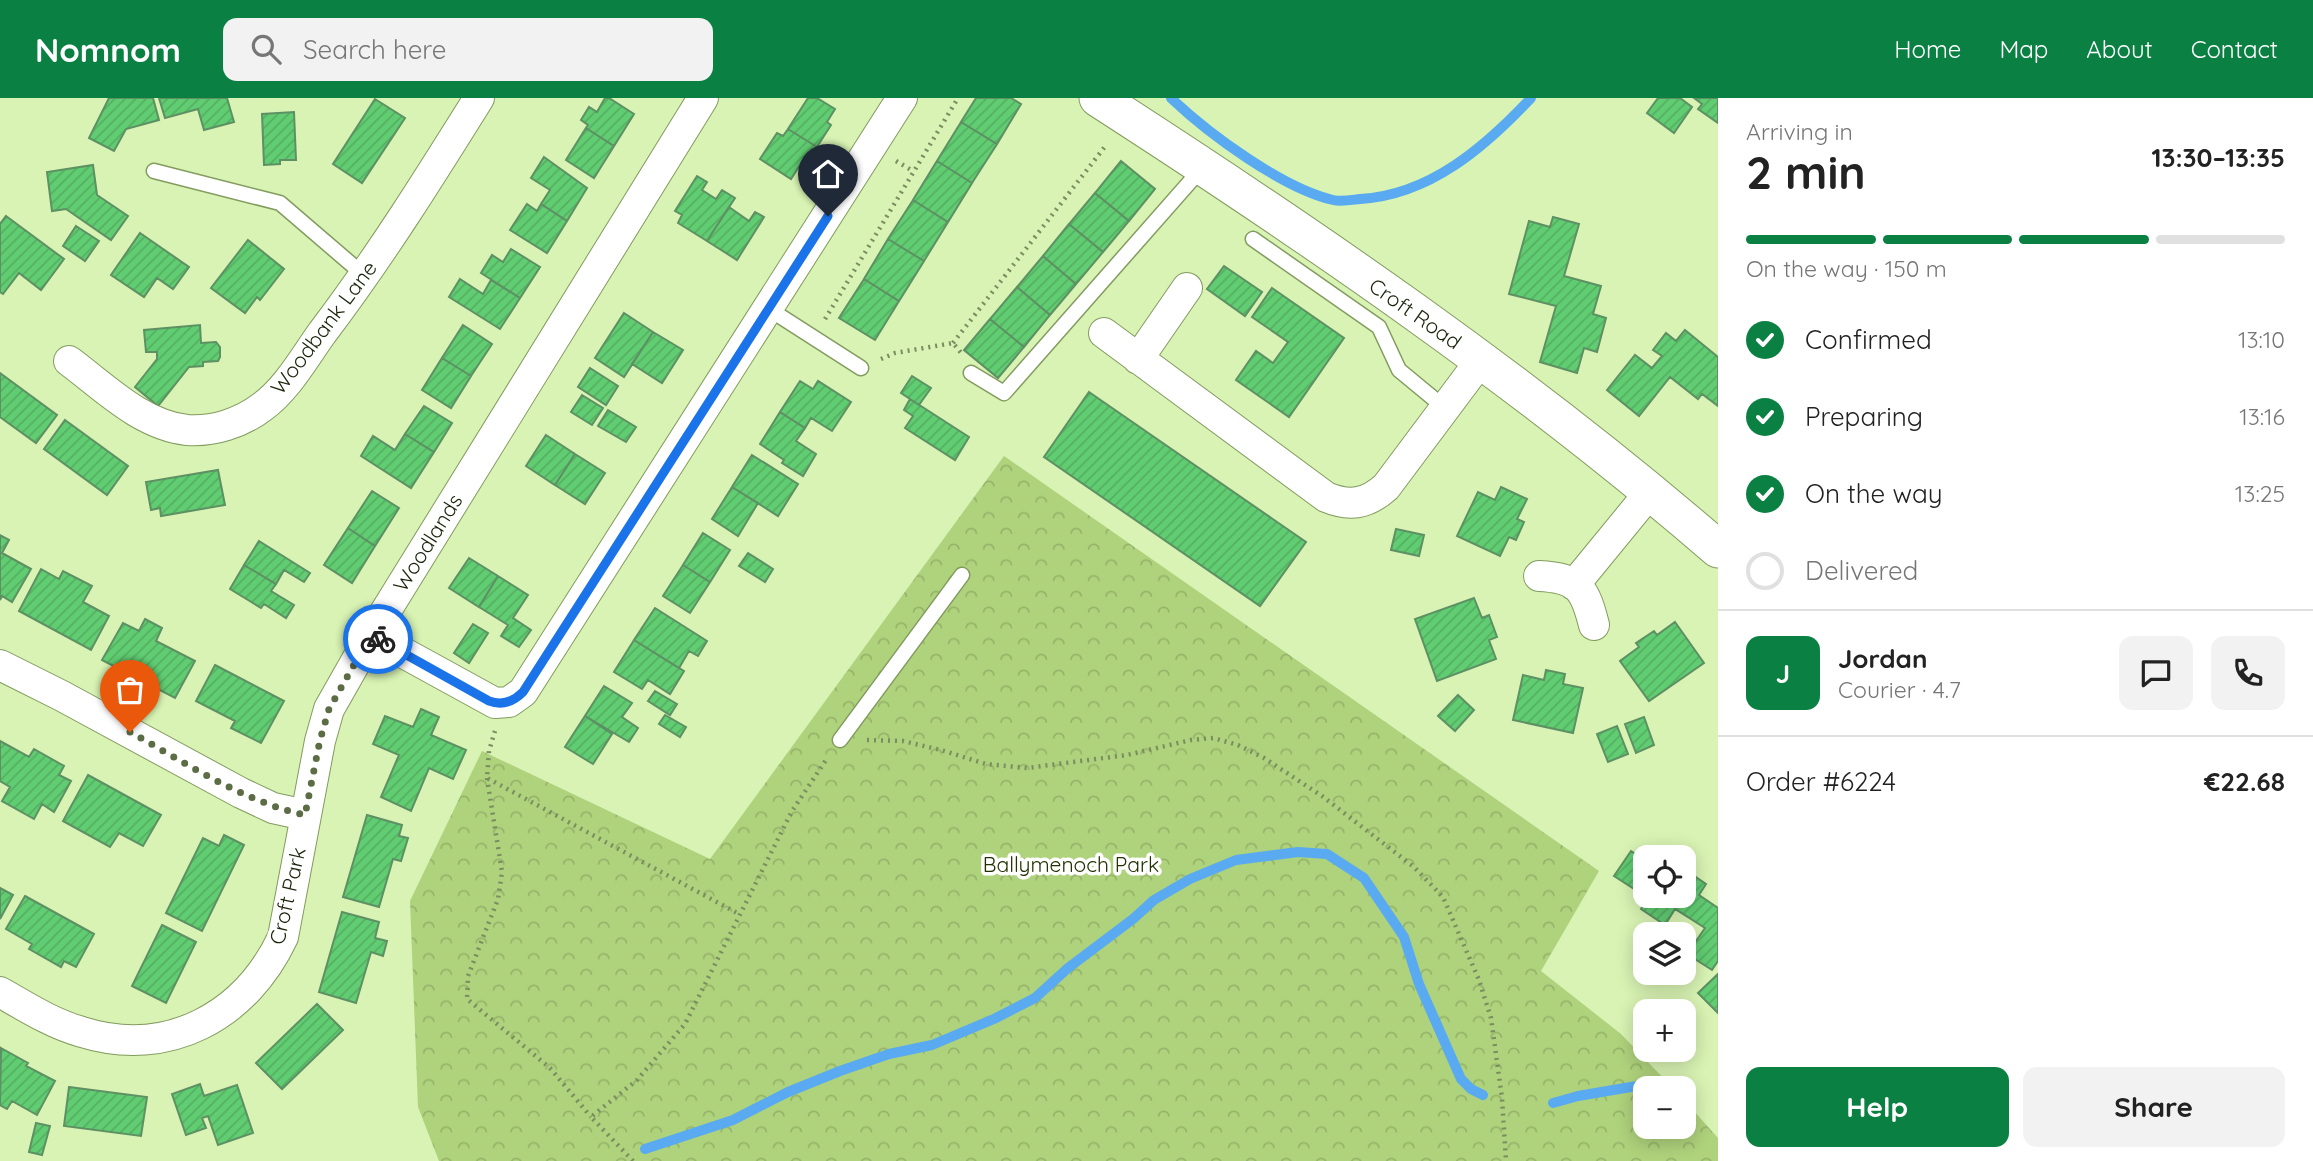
<!DOCTYPE html>
<html lang="en">
<head>
<meta charset="utf-8">
<style>
	body { margin:0; font-family:Quicksand,sans-serif; background:#f2f2f2; color:#222; height:100vh; display:flex; flex-direction:column; font-size:26px; white-space:nowrap }
	* { box-sizing:border-box; margin:0 }
	p { font-size:23px; color:#767676 }
	.icon { flex:none; width:38px; height:38px; fill:none; stroke:currentColor; stroke-width:2; stroke-linecap:round; stroke-linejoin:round }
	.map { position:relative; flex:1; overflow:hidden }
	.sheet { display:flex; flex-direction:column; background:#fff; width:595px }
	.sheet>* { flex:none }
	.fabs { position:absolute; left:1633px; top:747px; display:grid; gap:14px }
	.fabs a { display:grid; place-items:center; width:63px; height:63px; border-radius:14px; background:#fff; box-shadow:0 4px 18px #0003; font-size:35px }
	.pin { position:absolute; display:grid; place-items:center; width:60px; height:60px; color:#fff; margin:-72px -30px; border-radius:50% 50% 50% 0; rotate:-45deg; box-shadow:0 0 7px #0007 }
	.pin .icon { rotate:45deg }
	.courier { position:absolute; display:grid; place-items:center; width:70px; height:70px; margin:-35px; border:5px solid #1a73e8; border-radius:50%; background:#fff; color:#222; box-shadow:0 2px 9px #0007 }
	.head em { font-style:normal; font-weight:700 }
	.head div { display:flex; flex-direction:column-reverse }
	.head { display:flex; align-items:center; justify-content:space-between; height:119px; padding:0 28px }
	h1 { font-size:46px; font-weight:700; line-height:52px }
	.bar { display:grid; grid-template-columns:repeat(4,1fr); gap:10px 7px; align-content:center; height:84px; padding:0 28px }
	.bar i { height:9px; border-radius:5px; background:#e0e0e0 }
	.bar .selected { background:#0b8043 }
	.bar p { grid-column:span 4 }
	.line { display:flex; align-items:center; gap:18px; padding:0 28px; border-top:2px solid #e0e0e0 }
	.line div { flex:1 }
	.round { display:grid; place-items:center; flex:none; width:74px; height:74px; border-radius:14px; background:#f2f2f2 }
	ol { padding:0 28px; list-style:none }
	li { display:flex; align-items:center; gap:21px; height:77px }
	li p { margin-inline-start:auto }
	li .icon { padding:7px; border-radius:50%; background:#0b8043; color:#fff; stroke-width:4 }
	li:last-child { color:#767676 }
	li i { width:38px; height:38px; border:4px solid #e0e0e0; border-radius:50% }
	.cta { display:flex; gap:14px; margin-top:auto; padding:14px 28px }
	.cta a { flex:1; height:80px; border-radius:14px; background:#0b8043; color:#fff; font-size:28px; font-weight:700; line-height:80px; text-align:center }
	.cta a+a { background:#f2f2f2; color:#222 }
	header { display:flex; align-items:center; gap:42px; box-sizing:border-box; height:98px; padding:0 35px; background:#0b8043; color:#fff }
	header strong { font-size:33px }
	nav { display:flex; gap:38px; margin-inline-start:auto; font-size:24px }
	.search { width:490px; height:63px; background:#f2f2f2; display:flex; align-items:center; gap:18px; box-sizing:border-box; padding:0 24px; border-radius:14px; color:#767676; font-size:26px }
	main { display:flex; flex:1; min-height:0 }
	.map>svg:first-child { display:block }
	.park { fill:url(#park-crowns) }
	.lines { fill:none; stroke-linecap:round; stroke-linejoin:round }
	.stream { stroke:#5aaaf1; stroke-width:10 }
	.building { fill:url(#building-hatch); stroke:#5d9063; stroke-width:2 }
	.service-casing { stroke:#829b5f; stroke-width:17 }
	.minor-casing { stroke:#829b5f; stroke-width:32 }
	.tertiary-casing { stroke:#829b5f; stroke-width:39 }
	.path { stroke:#7a8d60; stroke-width:4.5; stroke-dasharray:2 5; stroke-linecap:butt }
	.service { stroke:#fff; stroke-width:14 }
	.minor { stroke:#fff; stroke-width:30 }
	.tertiary { stroke:#fff; stroke-width:37 }
	.done { stroke:#5c6c45; stroke-width:7; stroke-dasharray:0 12.6 }
	.route { stroke:#1a73e8; stroke-width:9 }
	.labels { text-anchor:middle; stroke-width:7; stroke-linejoin:round; paint-order:stroke }
	.street-label { font-size:21px; fill:#19230a; stroke:#fff }
	.park-label { font-size:21px; fill:#213200; stroke:#fff }
</style>
</head>
<body>
<header>
<strong>Nomnom</strong>
<div class="search"><svg class="icon" aria-label="search" viewBox="0 0 24 24"><circle cx="10" cy="10" r="6"/><path d="M15 15l6 6"/></svg>Search here</div>
<nav><a>Home</a><a>Map</a><a>About</a><a>Contact</a></nav>
</header>
<main>
<div class="map">
<svg width="1718" height="1063" viewBox="0 0 1718 1063">
	<defs>
		<pattern id="park-crowns" width="20" height="18" patternUnits="userSpaceOnUse" patternTransform="scale(1.75)"><rect width="20" height="18" fill="#afd27c"/><path d="M2 6a3 3 0 1 1 6 0M12 15a3 3 0 1 1 6 0" fill="none" stroke="#96b46a"/></pattern>
		<pattern id="building-hatch" width="6" height="6" patternUnits="userSpaceOnUse" patternTransform="scale(1.75)"><rect width="6" height="6" fill="#61cd72"/><path d="M-1 1l2-2M0 6l6-6M5 7l2-2" fill="none" stroke="#54b061"/></pattern>
	</defs>
	<rect width="100%" height="100%" fill="#d8f3b3"/>
	<path class="park" d="M1004,358L1599,773L1541,873L1621,936L1673,990H1645V1029H1684V1002L1718,1040V1063H439L418,1009L410,803L482,653L710,761Z"/>
	<g class="lines">
		<path class="stream" d="M1171,0C1209,36 1282,90 1333,102C1341,104 1351,102 1360,101C1430,97 1485,49 1531,0
			M1553,1005L1578,998L1666,983
			M645,1051L733,1022L788,994L840,973L889,956L932,947L994,921L1035,900L1068,870L1133,821L1154,802L1190,781L1236,762L1298,754L1327,756L1364,780L1404,839L1419,886L1461,981L1471,991L1483,997"/>
	</g>
	<path class="building" d="M109,0H153L159,22L126,31L114,53L89,40Z
		M159,0H227L234,24L204,32L198,11L165,20Z
		M605,0H609L634,16L614,48L586,30L588,27L581,22L589,9L597,14Z
		M808,0H817L835,11L827,24L831,27L817,49L788,31Z
		M976,0H1011L1021,6L997,46L961,24Z
		M1658,0H1680L1692,9L1674,35L1647,15Z
		M1694,0H1718V25L1698,11L1702,6Z
		M375,1L405,20L362,85L333,66Z
		M294,14L296,62H280V66L264,67L262,16Z
		M961,24L997,46L972,85L937,63Z
		M586,30L614,48L594,80L566,62Z
		M788,31L817,49L804,70L800,67L791,81L760,61L777,35L783,38Z
		M544,59L587,90L567,123L541,106L550,92L531,80Z
		M937,63L972,85L948,124L913,102Z
		M1121,63L1155,91L1129,123L1095,95Z
		M93,67L97,97L128,118L111,142L66,111L52,113L47,74Z
		M697,78L707,84L702,92L716,101L722,92L735,100L707,143L678,125L682,117L675,113Z
		M1095,95L1129,123L1103,154L1069,126Z
		M913,102L948,124L924,163L888,141Z
		M527,106L537,113L541,106L567,123L547,155L510,132Z
		M729,109L749,123L755,114L764,119L737,162L707,143Z
		M6,118L64,161L41,192L19,175L3,196L0,194V126Z
		M1553,119L1579,126L1564,178L1601,188L1593,216L1606,220L1597,254L1584,250L1577,275L1540,264L1556,208L1509,196L1529,123L1550,129Z
		M1069,126L1103,154L1076,186L1043,158Z
		M76,128L99,143L85,163L63,148Z
		M140,135L189,169L173,191L157,180L144,199L111,177Z
		M888,141L924,163L899,203L864,181Z
		M248,142L284,171L260,202L257,199L245,215L211,190Z
		M511,151L540,169L520,200L481,175L492,157L503,164Z
		M1043,158L1076,186L1050,217L1017,189Z
		M1224,168L1262,194L1245,218L1207,191Z
		M460,181L483,196L491,182L520,200L500,231L449,199Z
		M864,181L899,203L875,242L839,220Z
		M1017,189L1050,217L1024,249L990,221Z
		M1272,190L1344,240L1289,319L1236,282L1256,253L1273,265L1288,244L1252,219Z
		M624,215L653,234L624,279L595,260Z
		M990,221L1024,249L998,280L964,252Z
		M200,227L201,245L216,244L220,249V259L218,263L203,264V268L189,269L158,308L135,289L157,261V254H146L144,232Z
		M463,227L492,246L471,278L442,260Z
		M1685,232L1718,259V308L1702,296L1698,301L1670,279L1639,318L1607,292L1635,257L1652,270L1662,258L1653,252L1666,235L1676,243Z
		M653,234L683,252L662,285L632,266Z
		M442,260L471,278L451,310L422,292Z
		M590,270L618,288L606,307L578,289Z
		M0,275L57,317L36,345L0,319Z
		M912,278L931,290L919,307L901,295Z
		M800,283L813,291L818,283L851,304L832,333L811,320L805,330L780,314Z
		M1089,294L1306,444L1260,508L1044,359Z
		M582,297L603,310L592,327L571,314Z
		M910,301L969,339L955,362L905,330L913,318L904,312Z
		M424,308L452,325L434,354L405,336Z
		M608,312L636,329L626,344L598,328Z
		M780,314L805,330L796,343L816,356L803,378L782,365L784,362L760,346Z
		M65,322L128,368L107,397L44,351Z
		M405,336L434,354L411,390L361,358L373,338L395,352Z
		M546,337L575,356L555,387L526,368Z
		M575,356L605,375L585,406L555,387Z
		M752,357L798,386L778,418L732,389Z
		M218,372L225,407L161,418L160,410L151,412L146,384Z
		M732,389L758,405L738,438L712,421Z
		M1501,389L1527,401L1517,421L1524,424L1516,442L1509,439L1500,458L1457,438L1478,394L1495,402Z
		M372,393L399,410L375,448L348,430Z
		M348,430L375,448L352,485L324,467Z
		M1396,431L1424,437L1419,458L1391,452Z
		M703,435L730,452L710,484L683,467Z
		M0,437L9,442L2,455L31,471L12,504L2,498L0,502Z
		M259,443L310,475L304,484L284,472L276,486L244,467Z
		M748,455L773,471L765,484L739,468Z
		M469,460L498,478L479,509L449,490Z
		M244,467L276,486L271,493L294,507L286,520L264,506L261,510L230,491Z
		M683,467L710,484L690,515L663,498Z
		M41,471L59,481L63,473L92,488L83,504L109,518L91,552L19,513Z
		M498,478L528,497L513,520L531,532L519,549L501,538L508,527L479,509Z
		M1474,500L1482,520L1489,517L1497,539L1489,542L1496,561L1437,583L1415,521Z
		M655,510L707,543L698,558L689,553L679,570L634,542Z
		M145,521L162,530L156,543L195,563L175,600L102,562L123,525L139,533Z
		M1675,524L1704,565L1649,603L1620,563L1639,549L1636,545L1654,533L1657,537Z
		M473,526L488,535L469,565L454,555Z
		M634,542L684,573L670,596L648,582L642,591L614,574Z
		M215,567L284,603L261,645L231,630L235,623L196,603Z
		M1546,572L1565,576L1563,586L1583,590L1573,635L1513,622L1523,577L1544,582Z
		M604,588L632,605L622,619L638,630L629,644L585,618Z
		M655,593L677,606L670,617L648,603Z
		M1458,597L1474,612L1455,633L1438,618Z
		M421,611L439,619L431,637L466,652L453,681L429,670L411,713L381,699L399,657L373,646L385,618L413,629Z
		M665,617L686,629L680,639L659,626Z
		M585,618L612,636L593,666L565,649Z
		M1644,619L1654,647L1636,655L1625,626Z
		M1617,628L1628,656L1608,664L1597,636Z
		M0,643L29,659L34,651L64,668L59,677L71,683L54,714L42,706L34,721L2,703L10,689L0,683Z
		M88,677L161,717L143,748L119,735L110,749L63,723Z
		M367,717L402,727L399,738L408,740L401,763L393,761L379,809L343,799Z
		M224,737L244,747L202,833L166,815L203,740L219,748Z
		M1631,753L1645,762V798H1684V771L1706,786L1699,797L1718,810V863L1712,872L1687,856L1705,830L1675,811L1665,827L1641,811L1648,800L1614,778Z
		M0,790L13,797L0,821Z
		M25,798L94,836L76,869L64,863L61,869L29,851L32,846L6,831Z
		M342,814L379,824L375,840L387,843L383,858L371,854L356,905L319,894Z
		M162,827L196,844L166,905L132,888Z
		M1718,876V915L1698,895Z
		M317,906L343,932L282,991L256,965Z
		M1,950L28,965L26,968L55,983L37,1017L12,1003L7,1011L0,1007Z
		M200,986L204,998L237,987L253,1035L218,1047L208,1018L202,1020L206,1030L186,1037L172,996Z
		M69,989L147,999L141,1038L64,1028Z
		M36,1025L50,1028L42,1057L29,1054Z"/>
	<g class="lines">
		<defs>
			<path id="service" d="M154,73L280,105L365,178
				M1253,141L1379,229L1399,272L1445,310
				M769,211L861,270
				M971,275L1004,295L1203,69
				M840,642L962,477"/>
			<path id="minor" d="M703,0L371,537L495,605L509,604L523,594L902,0
				M1104,235L1326,399C1350,409 1367,406 1386,389L1481,262
				M1138,261L1187,190
				M69,263C104,289 141,327 187,332C213,334 241,325 262,309C287,291 304,260 322,235C379,160 429,80 479,0
				M1539,478C1579,480 1585,491 1594,527
				M1574,487L1651,393
				M0,567L62,598L241,695L273,710L305,717
				M0,894C26,909 53,926 82,934C168,961 246,918 283,839L320,643L329,611L371,537"/>
			<path id="tertiary" d="M1098,0C1312,138 1525,284 1718,451"/>
		</defs>
		<use href="#service" class="service-casing"/>
		<use href="#minor" class="minor-casing"/>
		<use href="#tertiary" class="tertiary-casing"/>
		<path class="path" d="M896,63L913,73
			M825,221L958,0
			M953,245L1107,46
			M881,261L895,255L953,245L962,256
			M495,633L489,653L487,680L739,816
			M867,642L903,643L941,652L986,666L1027,670L1127,657L1191,642L1213,640L1238,647L1264,660L1322,698L1414,769L1443,799L1479,882L1491,920L1502,1000L1506,1063
			M487,680L502,774L498,801L468,878L467,901L550,970L591,1019
			M633,1063L591,1019L637,982L685,926L792,713L828,659"/>
		<use href="#service" class="service"/>
		<use href="#minor" class="minor"/>
		<use href="#tertiary" class="tertiary"/>
	</g>
	<g class="lines">
		<path class="done" d="M130,634C186,665 242,703 305,717L320,642L329,611L371,537L378,541"/>
		<path class="route" d="M378,541L489,603C502,608 513,604 523,594L828,118"/>
	</g>
	<g class="labels">
		<g class="street-label">
			<text transform="translate(1415 216) rotate(35)" y="7">Croft Road</text>
			<text transform="translate(324 230) rotate(-53)" y="7">Woodbank Lane</text>
			<text transform="translate(428 445) rotate(-58)" y="7">Woodlands</text>
			<text transform="translate(288 798) rotate(-77)" y="7">Croft Park</text>
		</g>
		<g class="park-label">
			<text x="1071" y="774">Ballymenoch Park</text>
		</g>
	</g>
</svg>
<div class="fabs">
<a><svg class="icon" aria-label="locate" viewBox="0 0 24 24"><circle cx="12" cy="12" r="6"/><path d="M12 2v4M12 18v4M2 12h4M18 12h4"/></svg></a>
<a><svg class="icon" aria-label="layers" viewBox="0 0 24 24"><path d="M12 4l9 5-9 5-9-5zM3 14l9 5 9-5"/></svg></a>
<a>+</a>
<a>−</a>
</div>
<div class="pin" style="left:130px;top:634px;background:#ea580c"><svg class="icon" aria-label="bag" viewBox="0 0 24 24"><path d="M5 8h14l-1 12H6zM9 8a3 3 0 0 1 6 0"/></svg></div>
<div class="pin" style="left:828px;top:118px;background:#1f2937"><svg class="icon" aria-label="home" viewBox="0 0 24 24"><path d="M3 11l9-7 9 7M6 9v11h12V9"/></svg></div>
<div class="courier" style="left:378px;top:541px"><svg class="icon" aria-label="bike" viewBox="0 0 24 24"><circle cx="6" cy="16" r="4"/><circle cx="18" cy="16" r="4"/><path d="M6 16l4-8h5l3 8M10 8l3 8H6M13 5h3"/></svg></div>
</div>
<section class="sheet">
<div class="head"><div><h1>2 min</h1><p>Arriving in</p></div><em>13:30–13:35</em></div>
<div class="bar"><i class="selected"></i><i class="selected"></i><i class="selected"></i><i></i><p>On the way · 150 m</p></div>
<ol>
<li><svg class="icon" aria-label="check" viewBox="0 0 24 24"><path d="M5 12l5 5 9-10"/></svg>Confirmed<p>13:10</p></li>
<li><svg class="icon" aria-label="check" viewBox="0 0 24 24"><path d="M5 12l5 5 9-10"/></svg>Preparing<p>13:16</p></li>
<li><svg class="icon" aria-label="check" viewBox="0 0 24 24"><path d="M5 12l5 5 9-10"/></svg>On the way<p>13:25</p></li>
<li><i></i>Delivered</li>
</ol>
<div class="line" style="height:126px"><b class="round" style="background:#0b8043;color:#fff">J</b><div><b>Jordan</b><p>Courier · 4.7</p></div><a class="round"><svg class="icon" aria-label="chat" viewBox="0 0 24 24"><path d="M4 5h16v11H9l-5 4z"/></svg></a><a class="round"><svg class="icon" aria-label="phone" viewBox="0 0 24 24"><path d="M5 4h4l2 5-3 2q2 4 5 5l2-3 5 2v4C11 20 4 13 5 4z"/></svg></a></div>
<div class="line" style="height:91px"><div>Order #6224</div><b>€22.68</b></div>
<div class="cta"><a>Help</a><a>Share</a></div>
</section>
</main>
</body>
</html>
